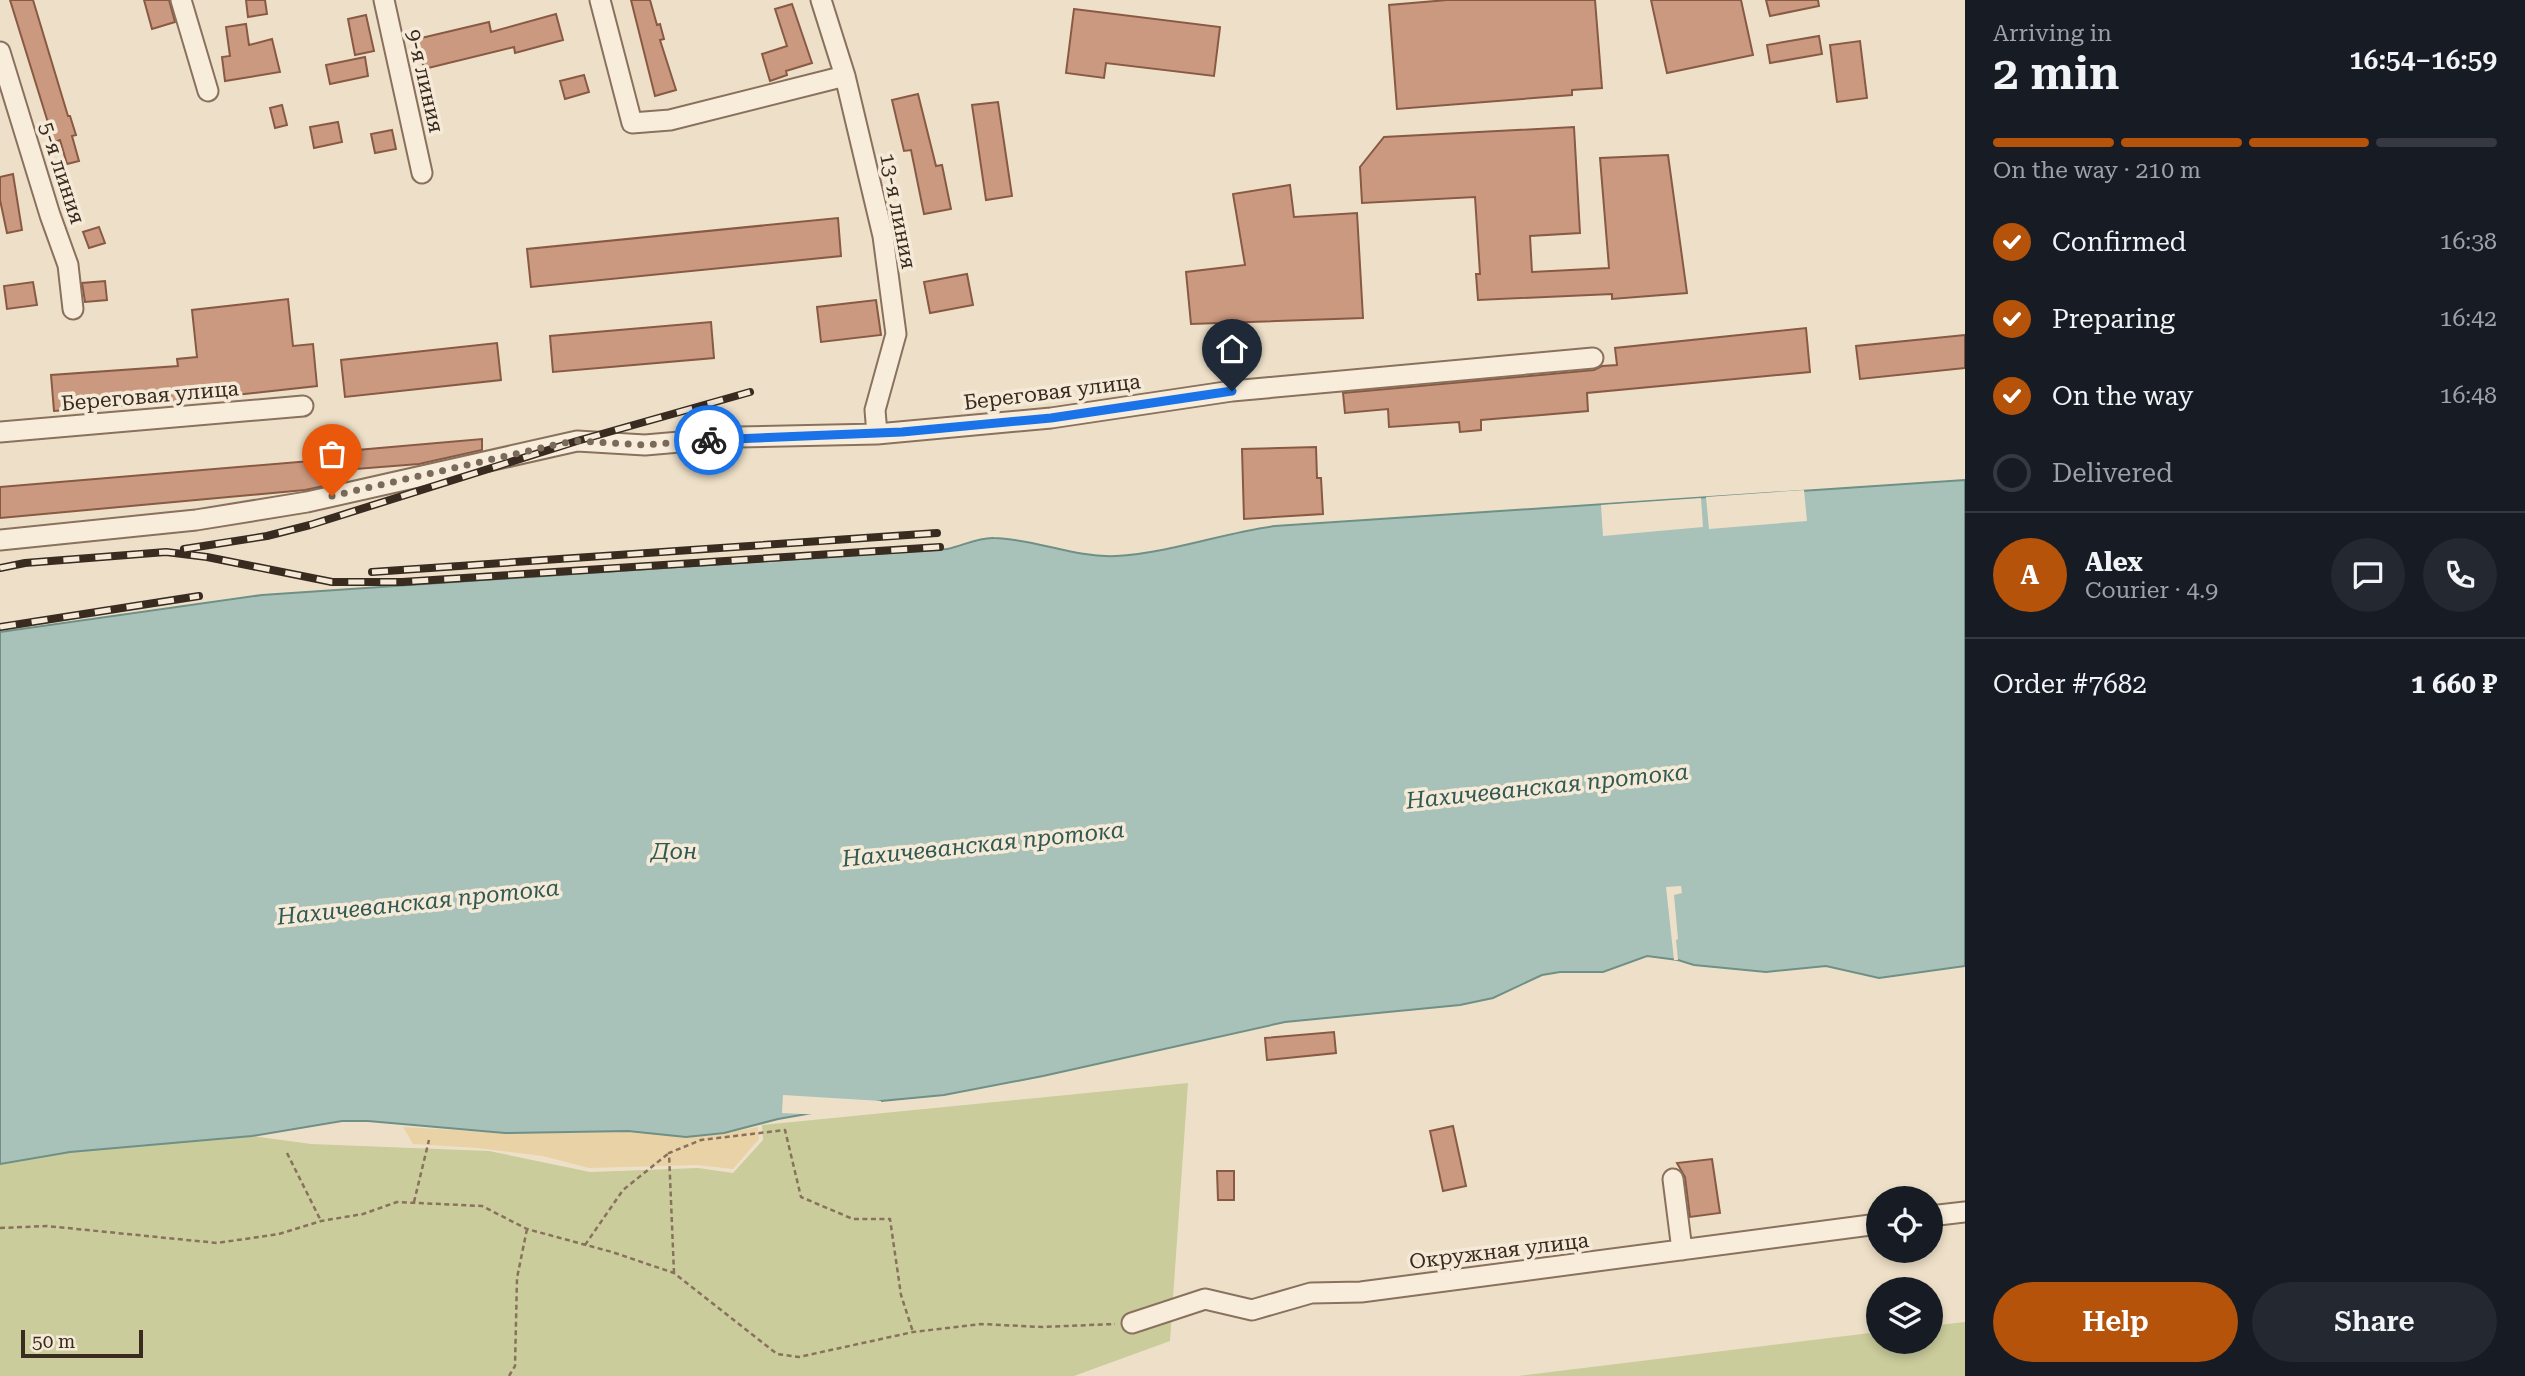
<!DOCTYPE html>
<html lang="en">
<head>
<meta charset="utf-8">
<style>
	body { margin:0; font-family:"Roboto Serif",serif; background:#242831; color:#f1f3f6; height:100vh; display:flex; flex-direction:column; font-size:26px; white-space:nowrap }
	* { box-sizing:border-box; margin:0 }
	p { font-size:23px; color:#9ea1a6 }
	.icon { flex:none; width:38px; height:38px; fill:none; stroke:currentColor; stroke-width:2; stroke-linecap:round; stroke-linejoin:round }
	.map { position:relative; flex:1; overflow:hidden }
	.panel { display:flex; flex-direction:column; background:#171b24; width:560px }
	.panel>* { flex:none }
	.controls { position:absolute; left:1866px; top:1186px; display:grid; gap:14px }
	.controls a { display:grid; place-items:center; width:77px; height:77px; border-radius:50%; background:#171b24; box-shadow:0 4px 10px #0003; font-size:35px }
	.scale { position:absolute; left:21px; bottom:18px; width:122px; box-sizing:border-box; padding-left:7px; border:4px solid #3a2b20; border-top:0; font-size:19px; line-height:24px; white-space:nowrap; color:#3a2b20; -webkit-text-stroke:5px #f5ead7; paint-order:stroke }
	.pin { position:absolute; display:grid; place-items:center; width:60px; height:60px; color:#fff; margin:-72px -30px; border-radius:50% 50% 50% 0; rotate:-45deg; box-shadow:0 0 7px #0007 }
	.pin .icon { rotate:45deg }
	.courier { position:absolute; display:grid; place-items:center; width:70px; height:70px; margin:-35px; border:5px solid #1a73e8; border-radius:50%; background:#fff; color:#222; box-shadow:0 2px 9px #0007 }
	.head em { font-style:normal; font-weight:600 }
	.head div { display:flex; flex-direction:column-reverse }
	.head { display:flex; align-items:center; justify-content:space-between; height:119px; padding:0 28px }
	h1 { font-size:46px; font-weight:600; line-height:52px }
	.bar { display:grid; grid-template-columns:repeat(4,1fr); gap:10px 7px; align-content:center; height:84px; padding:0 28px }
	.bar i { height:9px; border-radius:5px; background:#363941 }
	.bar .current { background:#b45309 }
	.bar p { grid-column:span 4 }
	.line { display:flex; align-items:center; gap:18px; padding:0 28px; border-top:2px solid #363941 }
	.line div { flex:1 }
	.round { display:grid; place-items:center; flex:none; width:74px; height:74px; border-radius:37px; background:#242831 }
	ol { padding:0 28px; list-style:none }
	li { display:flex; align-items:center; gap:21px; height:77px }
	li p { margin-inline-start:auto }
	li .icon { padding:7px; border-radius:50%; background:#b45309; color:#fff; stroke-width:4 }
	li:last-child { color:#9ea1a6 }
	li i { width:38px; height:38px; border:4px solid #363941; border-radius:50% }
	.cta { display:flex; gap:14px; margin-top:auto; padding:14px 28px }
	.cta a { flex:1; height:80px; border-radius:42px; background:#b45309; color:#fff; font-size:28px; font-weight:600; line-height:80px; text-align:center }
	.cta a+a { background:#242831; color:#f1f3f6 }
	main { display:flex; flex:1; min-height:0 }
	.map>svg:first-child { display:block }
	.green { fill:#cacc9c }
	.sand { fill:#e8d2a6 }
	.water { fill:#a9c2b9; stroke:#6f9086; stroke-width:2 }
	.pier { fill:#eee0c8 }
	.building { fill:#cb997f; stroke:#885a44; stroke-width:2 }
	.lines { fill:none; stroke-linecap:round; stroke-linejoin:round }
	.minor-casing { stroke:#89715d; stroke-width:23 }
	.path { stroke:#89715d; stroke-width:2.5; stroke-dasharray:5 3.5; stroke-linecap:butt }
	.minor { stroke:#f8eddb; stroke-width:19 }
	.rail-casing { stroke:#3a2b20; stroke-width:8 }
	.rail { stroke:#f5ead7; stroke-width:5; stroke-dasharray:16; stroke-linecap:butt }
	.done { stroke:#796a5b; stroke-width:7; stroke-dasharray:0 12.6 }
	.route { stroke:#1a73e8; stroke-width:9 }
	.labels { text-anchor:middle; stroke-width:7; stroke-linejoin:round; paint-order:stroke }
	.street-label { font-size:21px; fill:#3a2b20; stroke:#f5ead7 }
	.water-label { font-size:23px; font-style:italic; fill:#305954; stroke:#f5ead7 }
</style>
</head>
<body>
<main>
<div class="map">
<svg width="1965" height="1376" viewBox="0 0 1965 1376">
	<rect width="100%" height="100%" fill="#eee0c8"/>
	<path class="green" d="M1188,1083L1170,1341L1074,1376H0V1164L70,1152L252,1136L311,1144L489,1151L590,1172L698,1168L733,1173L763,1140L762,1125Z
		M1965,1322V1376H1518L1878,1332V1342H1930V1326Z"/>
	<path class="sand" d="M403,1127L505,1133L628,1131L686,1137L724,1133L758,1127L759,1139L733,1169L697,1165L589,1168L543,1156L478,1148L413,1144Z"/>
	<path class="water" d="M1965,480V966L1879,978L1826,966L1766,972L1694,965L1678,960L1647,956L1603,972H1560L1542,975L1493,998L1460,1005L1285,1022L1043,1076L944,1095L881,1101L778,1119L724,1133L686,1137L628,1131L505,1133L368,1121H342L252,1136L70,1152L0,1164V632L262,595L947,549C962,546 979,537 994,538C1035,539 1075,558 1116,556C1171,553 1221,533 1275,526Z"/>
	<path class="pier" d="M1804,490L1807,521L1709,529L1706,497Z
		M1701,498L1703,527L1603,536L1601,505Z
		M1681,886L1682,893L1674,895L1678,939L1676,940L1678,960H1674L1666,887Z
		M783,1095L881,1101V1104L824,1115L782,1113Z"/>
	<path class="building" d="M10,0H33L68,116H70L76,135L72,136L79,161L67,164L60,140L54,142Z
		M144,0H169L175,22L152,29Z
		M246,0H265L267,14L248,17Z
		M631,0H650L657,25L660,24L664,39L660,40L676,90L655,96Z
		M1447,0H1595L1602,88L1572,90V95L1397,109L1389,5Z
		M1651,0H1741L1753,55L1667,73Z
		M1766,0H1818L1819,6L1770,16Z
		M792,4L812,63L786,71L787,75L770,81L762,54L787,46L775,9Z
		M1074,9L1220,27L1214,76L1106,63L1104,78L1066,73Z
		M556,14L563,40L515,53L514,47L424,69L417,39L489,22L491,32Z
		M366,15L374,51L355,55L348,19Z
		M246,24L249,45L272,39L280,72L225,81L222,57L230,56L226,27Z
		M1819,36L1822,54L1770,63L1767,45Z
		M1860,41L1867,98L1837,102L1830,45Z
		M365,57L368,76L330,84L326,65Z
		M584,75L589,92L565,99L560,81Z
		M918,94L936,166L942,165L951,209L924,214L911,150L904,151L892,100Z
		M998,102L1012,196L986,200L972,105Z
		M282,105L287,125L275,128L270,108Z
		M338,122L342,142L314,148L310,127Z
		M1574,127L1580,233L1530,236L1532,272L1609,268L1600,158L1668,155L1687,293L1612,299V294L1478,300L1476,274H1480L1475,197L1362,203L1360,167L1384,137Z
		M392,130L396,149L375,153L371,134Z
		M13,174L22,230L7,233L0,200V177Z
		M1290,185L1294,217L1357,213L1363,318L1191,324L1186,272L1245,265L1233,194Z
		M838,218L841,256L531,287L527,249Z
		M99,227L105,243L89,248L83,232Z
		M967,274L973,305L930,313L924,282Z
		M105,281L107,300L85,302L82,283Z
		M33,282L37,305L7,309L4,286Z
		M288,299L293,346L313,344L317,386L162,403L54,411L51,375L178,366L177,359L197,357L192,310Z
		M876,300L881,335L821,342L817,307Z
		M711,322L714,358L553,372L550,336Z
		M1806,328L1810,372L1587,393L1588,411L1481,420V430L1460,432L1459,422L1389,427L1388,409L1345,413L1343,393L1594,370L1602,366L1617,365L1615,348Z
		M1965,335V368L1860,379L1856,346Z
		M497,343L501,380L345,397L341,360Z
		M482,439V450L419,464L356,469L355,463L324,466L323,453Z
		M1316,447L1317,478H1321L1323,514L1244,519L1242,449Z
		M322,460L324,486L305,490L0,518V487Z
		M1334,1032L1336,1053L1267,1060L1265,1038Z
		M1453,1126L1466,1186L1443,1191L1430,1131Z
		M1712,1159L1720,1213L1690,1217L1685,1177L1677,1163Z
		M1217,1171H1234V1200H1218Z"/>
	<g class="lines">
		<defs>
			<path id="minor" d="M181,0L208,91
				M384,0L422,173
				M600,0L632,123L670,120L845,76
				M821,0L845,76L883,236L896,334L875,410L877,434
				M0,52L50,215L68,265L73,309
				M0,432L303,406
				M0,540L196,520L307,502L577,441L645,445L738,437L877,434L1051,418L1232,391L1593,358
				M1673,1179L1682,1250
				M1930,1216L1965,1212
				M1132,1323L1205,1299L1252,1310L1311,1293L1361,1292L1878,1224"/>
		</defs>
		<use href="#minor" class="minor-casing"/>
		<path class="path" d="M287,1153L321,1221
			M414,1202L429,1140
			M0,1228L47,1226L217,1243L279,1234L321,1221L363,1214L397,1202L482,1206L527,1229L612,1252L674,1273L777,1354L799,1357L913,1332L981,1324L1042,1327L1115,1324
			M585,1245L623,1190L669,1153
			M674,1273L669,1153L701,1140L785,1130L801,1197L853,1219H890L901,1295L913,1332
			M509,1376L515,1366L517,1278L527,1229"/>
		<use href="#minor" class="minor"/>
		<defs>
			<path id="rail" d="M184,549L267,536L310,525L577,441L750,392
				M0,568L25,563L166,552L207,557L332,582H402L940,547
				M372,572L937,533
				M0,627L199,596"/>
		</defs>
		<use href="#rail" class="rail-casing"/>
		<use href="#rail" class="rail"/>
	</g>
	<g class="lines">
		<path class="done" d="M332,496L563,443L577,441L645,445L709,440"/>
		<path class="route" d="M709,440L902,432L1051,418L1232,391"/>
	</g>
	<g class="labels">
		<g class="street-label">
			<text transform="translate(425 81) rotate(77)" y="7">9-я линия</text>
			<text transform="translate(62 173) rotate(72)" y="7">5-я линия</text>
			<text transform="translate(898 211) rotate(79)" y="7">13-я линия</text>
			<text transform="translate(1052 392) rotate(-7)" y="7">Береговая улица</text>
			<text transform="translate(150 396) rotate(-5)" y="7">Береговая улица</text>
			<text transform="translate(1499 1251) rotate(-7)" y="7">Окружная улица</text>
		</g>
		<g class="water-label">
			<text transform="translate(1547 786) rotate(-6)" y="8">Нахичеванская протока</text>
			<text transform="translate(983 844) rotate(-6)" y="8">Нахичеванская протока</text>
			<text x="674" y="859">Дон</text>
			<text transform="translate(418 902) rotate(-6)" y="8">Нахичеванская протока</text>
		</g>
	</g>
</svg>
<div class="controls">
<a><svg class="icon" aria-label="locate" viewBox="0 0 24 24"><circle cx="12" cy="12" r="6"/><path d="M12 2v4M12 18v4M2 12h4M18 12h4"/></svg></a>
<a><svg class="icon" aria-label="layers" viewBox="0 0 24 24"><path d="M12 4l9 5-9 5-9-5zM3 14l9 5 9-5"/></svg></a>
</div>
<div class="scale">50 m</div>
<div class="pin" style="left:332px;top:496px;background:#ea580c"><svg class="icon" aria-label="bag" viewBox="0 0 24 24"><path d="M5 8h14l-1 12H6zM9 8a3 3 0 0 1 6 0"/></svg></div>
<div class="pin" style="left:1232px;top:391px;background:#1f2937"><svg class="icon" aria-label="home" viewBox="0 0 24 24"><path d="M3 11l9-7 9 7M6 9v11h12V9"/></svg></div>
<div class="courier" style="left:709px;top:440px"><svg class="icon" aria-label="bike" viewBox="0 0 24 24"><circle cx="6" cy="16" r="4"/><circle cx="18" cy="16" r="4"/><path d="M6 16l4-8h5l3 8M10 8l3 8H6M13 5h3"/></svg></div>
</div>
<section class="panel">
<div class="head"><div><h1>2 min</h1><p>Arriving in</p></div><em>16:54–16:59</em></div>
<div class="bar"><i class="current"></i><i class="current"></i><i class="current"></i><i></i><p>On the way · 210 m</p></div>
<ol>
<li><svg class="icon" aria-label="check" viewBox="0 0 24 24"><path d="M5 12l5 5 9-10"/></svg>Confirmed<p>16:38</p></li>
<li><svg class="icon" aria-label="check" viewBox="0 0 24 24"><path d="M5 12l5 5 9-10"/></svg>Preparing<p>16:42</p></li>
<li><svg class="icon" aria-label="check" viewBox="0 0 24 24"><path d="M5 12l5 5 9-10"/></svg>On the way<p>16:48</p></li>
<li><i></i>Delivered</li>
</ol>
<div class="line" style="height:126px"><b class="round" style="background:#b45309;color:#fff">A</b><div><b>Alex</b><p>Courier · 4.9</p></div><a class="round"><svg class="icon" aria-label="chat" viewBox="0 0 24 24"><path d="M4 5h16v11H9l-5 4z"/></svg></a><a class="round"><svg class="icon" aria-label="phone" viewBox="0 0 24 24"><path d="M5 4h4l2 5-3 2q2 4 5 5l2-3 5 2v4C11 20 4 13 5 4z"/></svg></a></div>
<div class="line" style="height:91px"><div>Order #7682</div><b>1 660 ₽</b></div>
<div class="cta"><a>Help</a><a>Share</a></div>
</section>
</main>
</body>
</html>
